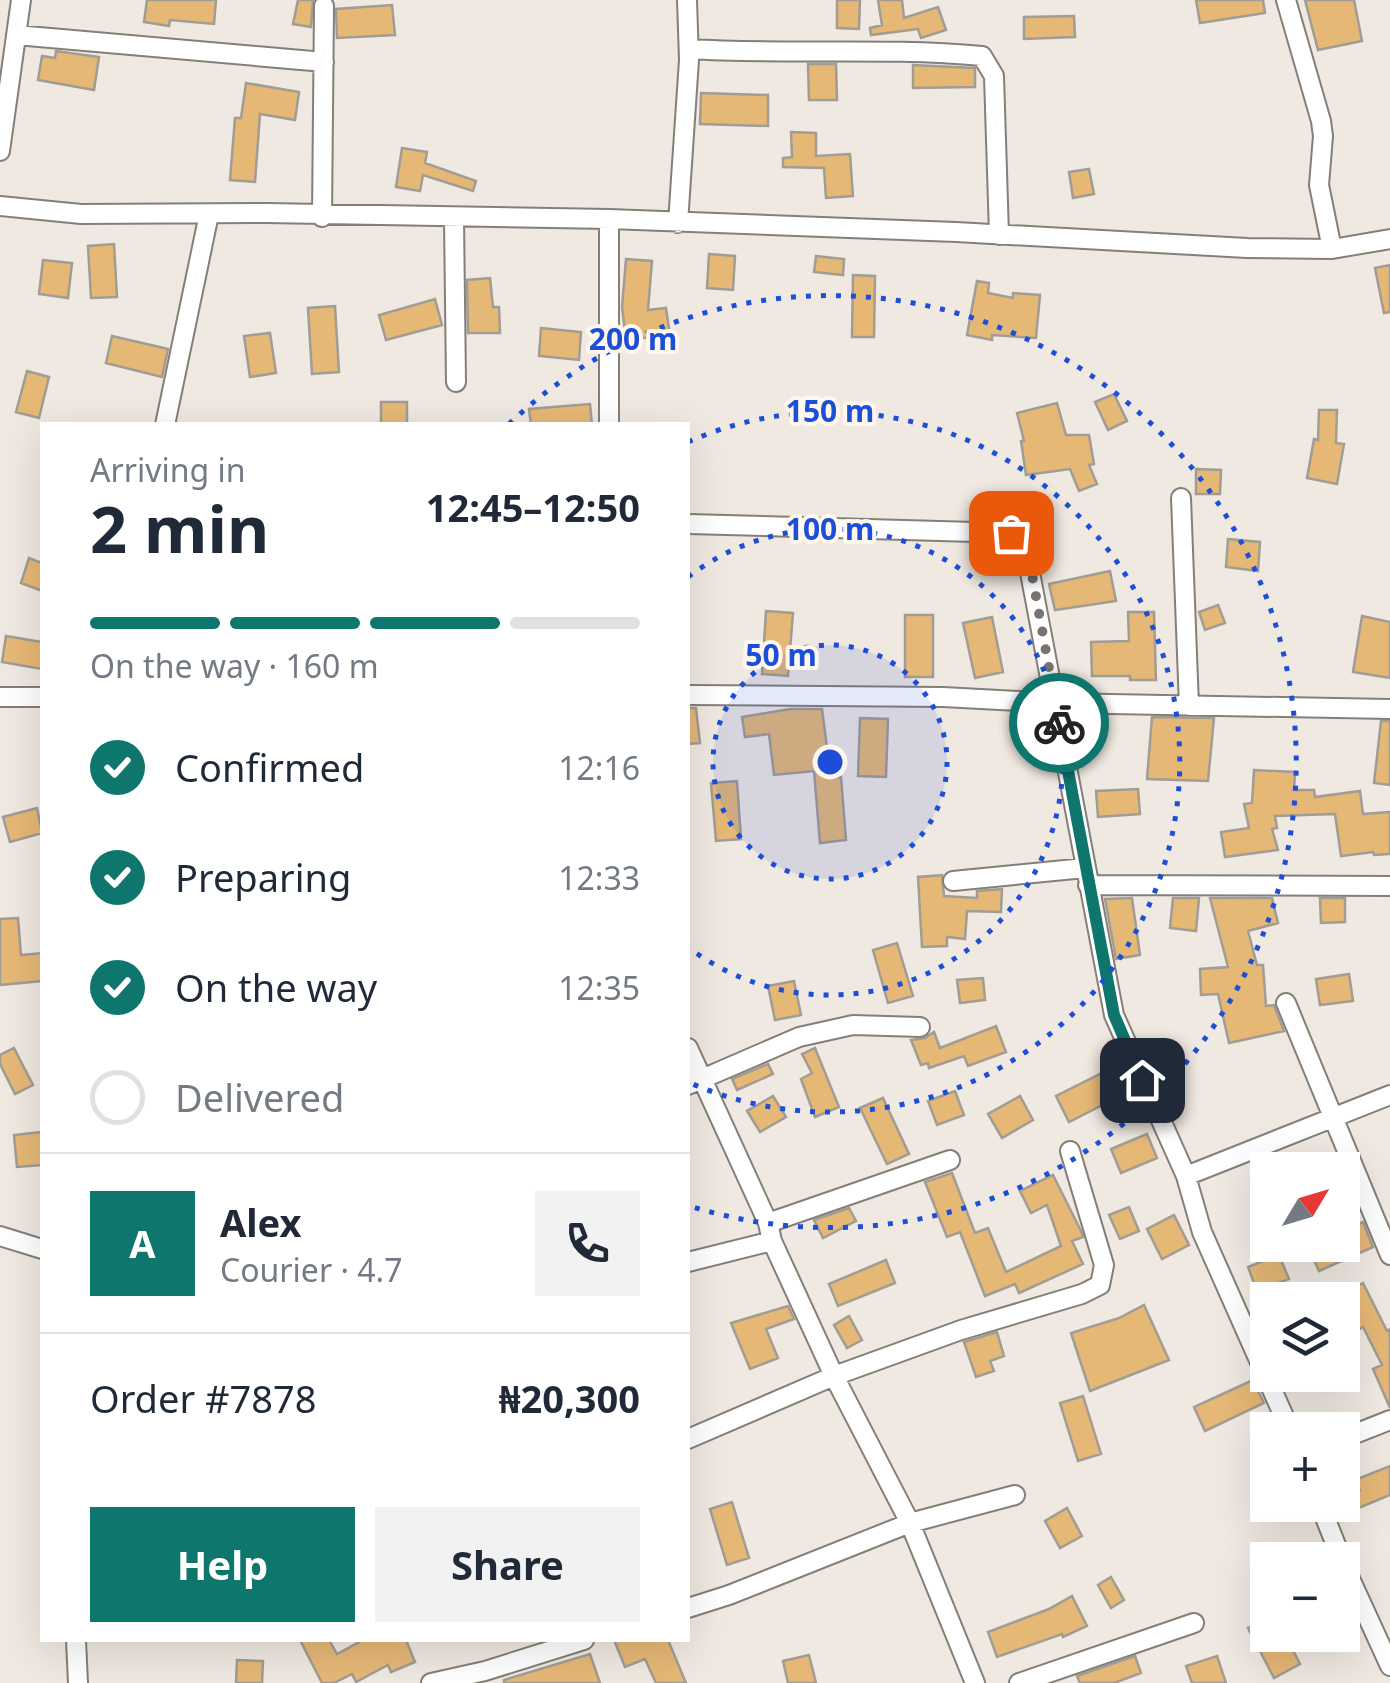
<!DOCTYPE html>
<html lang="en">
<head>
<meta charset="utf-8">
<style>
	body { margin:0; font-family:"Noto Sans",sans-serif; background:#f2f2f3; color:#1f2937; height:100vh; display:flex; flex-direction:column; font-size:38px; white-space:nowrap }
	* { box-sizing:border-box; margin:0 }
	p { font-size:32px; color:#747a83 }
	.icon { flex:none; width:55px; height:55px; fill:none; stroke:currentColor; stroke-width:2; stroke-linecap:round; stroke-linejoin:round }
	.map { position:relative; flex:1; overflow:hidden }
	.details { position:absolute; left:40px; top:422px; width:650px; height:1220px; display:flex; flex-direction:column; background:#fff; border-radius:0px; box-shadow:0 10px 40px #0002 }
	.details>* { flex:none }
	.needle { width:65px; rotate:52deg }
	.fabs { position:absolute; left:1250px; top:1152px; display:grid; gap:20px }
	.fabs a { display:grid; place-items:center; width:110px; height:110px; border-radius:0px; background:#fff; box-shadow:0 10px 40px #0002; font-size:50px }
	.pin { position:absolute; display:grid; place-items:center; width:85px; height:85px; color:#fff; margin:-42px; border-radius:20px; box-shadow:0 5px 15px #0006 }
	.courier { position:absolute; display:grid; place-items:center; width:100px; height:100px; margin:-50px; border:8px solid #0f766e; border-radius:50%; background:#fff; color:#222; box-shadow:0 2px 12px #0007 }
	.head em { font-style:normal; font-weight:700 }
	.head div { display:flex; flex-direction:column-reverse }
	.head { display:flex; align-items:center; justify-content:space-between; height:170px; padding:0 50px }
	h1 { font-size:65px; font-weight:700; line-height:75px }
	.bar { display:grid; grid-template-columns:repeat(4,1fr); gap:15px 10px; align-content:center; height:120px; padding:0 50px }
	.bar i { height:12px; border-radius:8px; background:#e0e1e3 }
	.bar .active { background:#0f766e }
	.bar p { grid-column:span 4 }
	.line { display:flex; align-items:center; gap:25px; padding:0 50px; border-top:2px solid #e0e1e3 }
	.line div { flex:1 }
	.round { display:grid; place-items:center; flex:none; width:105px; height:105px; border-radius:0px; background:#f2f2f3 }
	ol { padding:0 50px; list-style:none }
	li { display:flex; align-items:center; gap:30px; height:110px }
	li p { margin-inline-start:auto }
	li .icon { padding:10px; border-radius:50%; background:#0f766e; color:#fff; stroke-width:4 }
	li:last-child { color:#747a83 }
	li i { width:55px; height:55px; border:5px solid #e0e1e3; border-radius:50% }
	.primary-button { display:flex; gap:20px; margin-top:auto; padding:20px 50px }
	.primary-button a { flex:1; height:115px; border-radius:0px; background:#0f766e; color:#fff; font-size:40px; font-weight:700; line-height:115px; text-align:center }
	.primary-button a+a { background:#f2f2f3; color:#1f2937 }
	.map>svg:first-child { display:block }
	.building { fill:#e6b876; stroke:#a19c94; stroke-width:2.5 }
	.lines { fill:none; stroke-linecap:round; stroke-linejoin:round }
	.minor-casing { stroke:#847f77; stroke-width:22 }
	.minor { stroke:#fff; stroke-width:18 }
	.done { stroke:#78746f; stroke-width:10; stroke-dasharray:0 18 }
	.route { stroke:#0f766e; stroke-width:12 }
	.ring { fill:none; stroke:#1d4ed8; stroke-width:5; stroke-dasharray:5 10 }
	.centre { fill:#1d4ed8; stroke:#fdf7ee; stroke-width:5 }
	.ring-label { font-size:30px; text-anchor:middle; font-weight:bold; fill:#1d4ed8; stroke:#fdf7ee; stroke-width:8; stroke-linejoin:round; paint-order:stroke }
</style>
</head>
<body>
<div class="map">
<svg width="1390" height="1683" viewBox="0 0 1390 1683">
	<rect width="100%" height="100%" fill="#f0e9e1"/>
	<path class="building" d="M147,0H216L214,24L170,20L169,26L144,22Z
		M298,0H313L311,27L293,24Z
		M837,0H860L859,29L837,28Z
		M878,0H902L904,18L938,7L946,30L921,38L918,29L871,35L870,28L882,25Z
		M1196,0H1263L1265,13L1200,23Z
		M1305,0H1354L1362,41L1318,50Z
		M392,5L395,35L337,38L336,9Z
		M1074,16L1075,37L1024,39V17Z
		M56,51L99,57L94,90L38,80L42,56L55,58Z
		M808,64H836L837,100H809Z
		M913,65L975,68V87L913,88Z
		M246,83L299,92L295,120L260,114L255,182L230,180L235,118H241Z
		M701,93L768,95V126L700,124Z
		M791,132L816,133V156L850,154L853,196L826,198L824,168L783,167V158L792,157Z
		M402,148L427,152L425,163L476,181L473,191L423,175L420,191L396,187Z
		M1089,169L1094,194L1073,198L1069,172Z
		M114,244L117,297L91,298L88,246Z
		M709,254L735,256L733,290L707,288Z
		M816,256L844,259L843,275L814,272Z
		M626,259L652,261L648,310L666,308L670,335L626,340L622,307Z
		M43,260L72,263L68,298L39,294Z
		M1390,265V312L1384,313L1375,268Z
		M853,275L875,276L874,337H852Z
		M490,278L493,307H499L500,333H468L467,280Z
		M977,281L989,283L988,293L1013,298V293L1040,295L1036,338L992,335V340L967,335Z
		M435,299L442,325L386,340L379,315Z
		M335,306L339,372L312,374L308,308Z
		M541,328L581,332L579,360L539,356Z
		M270,333L276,373L250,377L244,336Z
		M112,336L168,349L162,377L106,363Z
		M27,371L49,377L39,418L16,412Z
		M1114,394L1127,421L1108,430L1095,402Z
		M381,402H407V425H381Z
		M1057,403L1066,435H1089L1094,464L1089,465L1097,484L1079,491L1070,469L1026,475L1021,441H1024L1017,413Z
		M590,404L592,425H531L529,409Z
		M1319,410H1337L1336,443L1344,444L1337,484L1307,478L1314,439L1318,440Z
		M1196,469L1221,470L1220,494H1196Z
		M1228,539L1260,542L1258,571L1226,567Z
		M29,558L42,563V591L21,583Z
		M1110,571L1116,601L1055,610L1049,584Z
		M1218,605L1225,623L1205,630L1199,612Z
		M766,611L793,613L788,676L762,674Z
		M1128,612H1154L1156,680H1130V676H1092L1091,642L1129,641Z
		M905,615H933V677H905Z
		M1362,616L1390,622V678L1353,672Z
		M992,617L1003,672L975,678L963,623Z
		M6,636L42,642V669L2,662Z
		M688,708H696L700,743L688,744Z
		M790,709H822L831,778L841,777L846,840L820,843L814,771L774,775L769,734L745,737L742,717Z
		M1152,717L1214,718L1208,781L1147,779Z
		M860,718L888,719L886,777L858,776Z
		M1381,721H1390V785L1374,783Z
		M1254,770L1295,772L1294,790H1314L1315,797L1360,791L1363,814L1390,812V854L1374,855L1373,852L1341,856L1335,814L1275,816L1277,828L1272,829L1278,850L1225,857L1221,832L1249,828L1244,804L1252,803Z
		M737,781L741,839L716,841L711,783Z
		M1138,789L1140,814L1098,817L1096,791Z
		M37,808L42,833L10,842L3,817Z
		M942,875L944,896L977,898V891L1002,889L1001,912L967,911L965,939L947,937V946L922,947L918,877Z
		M1132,898L1140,955L1116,959L1105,899Z
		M1173,898H1199L1196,931L1170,928Z
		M1210,898H1272L1278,923L1248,931L1257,965H1263L1266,1006L1274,1005L1284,1031L1229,1043L1218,994L1201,995L1200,969L1228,967Z
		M1320,898H1345V922L1321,923Z
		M18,918L21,955L42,953V981L0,985V919Z
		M897,943L913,996L888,1003L873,950Z
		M1349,974L1353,1001L1320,1005L1316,979Z
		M983,978L985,1000L960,1003L957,980Z
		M794,981L801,1015L775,1020L768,986Z
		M996,1026L1006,1052L968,1066L964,1056L929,1068L928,1063L921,1065L911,1040L925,1038L934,1032L940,1048Z
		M14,1048L33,1085L15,1094L0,1064V1055Z
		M815,1048L839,1107L815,1117L801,1079L812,1073L802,1054Z
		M768,1064L773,1074L737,1090L732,1079Z
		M1110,1069L1124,1094L1069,1122L1056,1096Z
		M955,1091L964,1115L937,1125L928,1101Z
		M773,1096L786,1117L760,1132L747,1111Z
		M1020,1096L1033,1120L1002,1138L988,1114Z
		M883,1098L909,1154L887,1164L860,1108Z
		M42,1132V1165L17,1167L14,1135Z
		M1147,1134L1157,1158L1121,1173L1111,1149Z
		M952,1173L975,1233L988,1228L1006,1272L1061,1246L1047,1205L1031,1213L1020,1191L1053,1175L1081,1231L1083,1237L1072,1241L1083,1264L1019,1293L1015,1284L985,1296L960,1232L947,1237L925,1182Z
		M1129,1207L1139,1231L1120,1239L1109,1215Z
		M849,1208L856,1221L823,1238L814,1220Z
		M1174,1215L1189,1245L1162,1259L1147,1229Z
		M1363,1222L1373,1247L1319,1271L1307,1245H1342V1230Z
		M1279,1255L1289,1279L1257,1291L1248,1267Z
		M886,1260L895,1283L838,1306L829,1284Z
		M1363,1283L1387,1331L1390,1329V1408L1373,1369L1382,1365L1363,1327L1342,1340V1293Z
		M1144,1305L1169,1360L1090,1391L1071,1333L1119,1318Z
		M788,1306L794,1319L766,1329L778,1358L750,1369L731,1323Z
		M849,1316L862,1340L847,1348L834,1325Z
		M997,1332L1004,1356L990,1361L994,1371L976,1377L964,1342Z
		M1253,1380L1264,1403L1205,1431L1194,1407Z
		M1083,1396L1101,1454L1078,1461L1060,1403Z
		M1390,1466V1495L1354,1510L1347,1495L1360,1490L1355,1480Z
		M732,1502L749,1558L727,1565L710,1509Z
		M1067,1508L1082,1536L1060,1548L1045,1521Z
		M1111,1577L1124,1600L1111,1608L1098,1585Z
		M1072,1596L1087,1626L1063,1637L1062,1634L997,1657L988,1632L1049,1609Z
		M1268,1618V1635H1285L1300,1664L1274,1678L1248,1628Z
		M300,1640H329L337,1654L363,1640H406L415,1662L391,1672L388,1665L356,1682L352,1674L334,1683H322Z
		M614,1640H668L686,1683H656L645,1659L625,1667Z
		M590,1654L600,1683H504V1680Z
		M809,1655L816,1683H788L783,1661Z
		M1135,1656L1141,1673L1114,1683H1080L1077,1676Z
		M1217,1656L1226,1683H1192L1186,1666Z
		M237,1660L263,1661L262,1683H236Z"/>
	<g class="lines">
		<defs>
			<path id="minor" d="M1286,0L1321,121L1323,136L1319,185L1332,249
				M16,35L324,62
				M689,49C787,55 884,47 982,56L994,76L999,235
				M0,151L21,0
				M0,206L81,214L266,213L609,219L956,232L1247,248L1332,249L1390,239
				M322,217L324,6
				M454,219L456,382
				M678,223L689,60L687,0
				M165,425L209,214
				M609,425V219
				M1181,498L1189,706
				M688,524L1011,533L1024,541L1114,1015L1186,1176L1202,1232L1290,1430
				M688,695L943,697L1056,703L1390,709
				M0,697H42
				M953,881L1085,868
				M1088,885L1390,886
				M1286,1003L1390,1255
				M688,1048L768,1223L772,1241L834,1376L910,1523L975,1683
				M688,1085L799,1037L853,1025L920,1027
				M1186,1176L1390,1095
				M768,1223L950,1160
				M0,1236L42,1249
				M688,1262L772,1241
				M688,1439L834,1376L961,1330L1082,1294L1100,1285L1104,1265L1070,1151
				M1342,1439L1390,1420
				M1320,1505L1342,1560
				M1342,1561L1390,1666
				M688,1608L729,1595L910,1523L1015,1495
				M76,1640L78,1683
				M431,1683L485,1671L584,1640
				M1019,1683L1194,1623"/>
		</defs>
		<use href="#minor" class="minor-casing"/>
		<use href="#minor" class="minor"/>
	</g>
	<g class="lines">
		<path class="done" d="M1011,533L1020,537L1027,547L1059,723"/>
		<path class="route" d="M1059,723L1114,1015L1142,1080"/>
	</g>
	<circle cx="830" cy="762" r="117" fill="#1d4ed8" fill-opacity=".12"/>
	<g class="ring">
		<circle cx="830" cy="762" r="117"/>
		<path d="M688 577A233 233 0 1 1 688 947"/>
		<path d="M688 442A350 350 0 1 1 688 1082"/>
		<path d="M509 424A466 466 0 1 1 690 1206"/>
	</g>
	<circle cx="830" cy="762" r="15" class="centre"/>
	<g class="ring-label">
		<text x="633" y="350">200 m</text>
		<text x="830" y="422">150 m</text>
		<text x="830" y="540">100 m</text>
		<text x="781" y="666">50 m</text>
	</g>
</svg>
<div class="fabs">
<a><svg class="needle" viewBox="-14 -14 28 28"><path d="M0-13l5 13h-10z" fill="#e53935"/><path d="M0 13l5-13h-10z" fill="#747a83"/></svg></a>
<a><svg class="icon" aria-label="layers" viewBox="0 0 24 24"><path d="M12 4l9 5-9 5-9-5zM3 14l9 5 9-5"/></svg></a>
<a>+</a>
<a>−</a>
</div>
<div class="pin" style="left:1011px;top:533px;background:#ea580c"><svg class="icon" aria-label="bag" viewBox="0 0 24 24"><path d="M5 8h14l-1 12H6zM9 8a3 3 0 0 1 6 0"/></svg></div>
<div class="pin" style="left:1142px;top:1080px;background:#1f2937"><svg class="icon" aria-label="home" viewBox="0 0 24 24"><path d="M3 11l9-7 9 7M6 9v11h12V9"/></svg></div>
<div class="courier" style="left:1059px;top:723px"><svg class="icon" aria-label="bike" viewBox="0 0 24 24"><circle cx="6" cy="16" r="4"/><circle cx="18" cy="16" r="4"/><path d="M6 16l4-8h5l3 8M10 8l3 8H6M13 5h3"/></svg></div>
<section class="details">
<div class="head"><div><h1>2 min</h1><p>Arriving in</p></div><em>12:45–12:50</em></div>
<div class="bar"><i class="active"></i><i class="active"></i><i class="active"></i><i></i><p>On the way · 160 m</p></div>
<ol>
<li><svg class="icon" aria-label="check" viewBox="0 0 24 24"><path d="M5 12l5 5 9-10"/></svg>Confirmed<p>12:16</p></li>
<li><svg class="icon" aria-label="check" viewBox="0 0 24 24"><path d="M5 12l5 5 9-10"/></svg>Preparing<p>12:33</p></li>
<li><svg class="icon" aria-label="check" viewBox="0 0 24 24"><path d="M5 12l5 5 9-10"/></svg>On the way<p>12:35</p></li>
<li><i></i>Delivered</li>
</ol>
<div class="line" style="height:180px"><b class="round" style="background:#0f766e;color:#fff">A</b><div><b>Alex</b><p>Courier · 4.7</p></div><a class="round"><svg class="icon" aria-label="phone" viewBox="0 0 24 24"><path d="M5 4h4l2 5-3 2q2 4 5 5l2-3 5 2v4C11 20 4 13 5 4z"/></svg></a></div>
<div class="line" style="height:130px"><div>Order #7878</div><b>₦20,300</b></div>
<div class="primary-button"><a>Help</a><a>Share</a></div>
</section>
</div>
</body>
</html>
